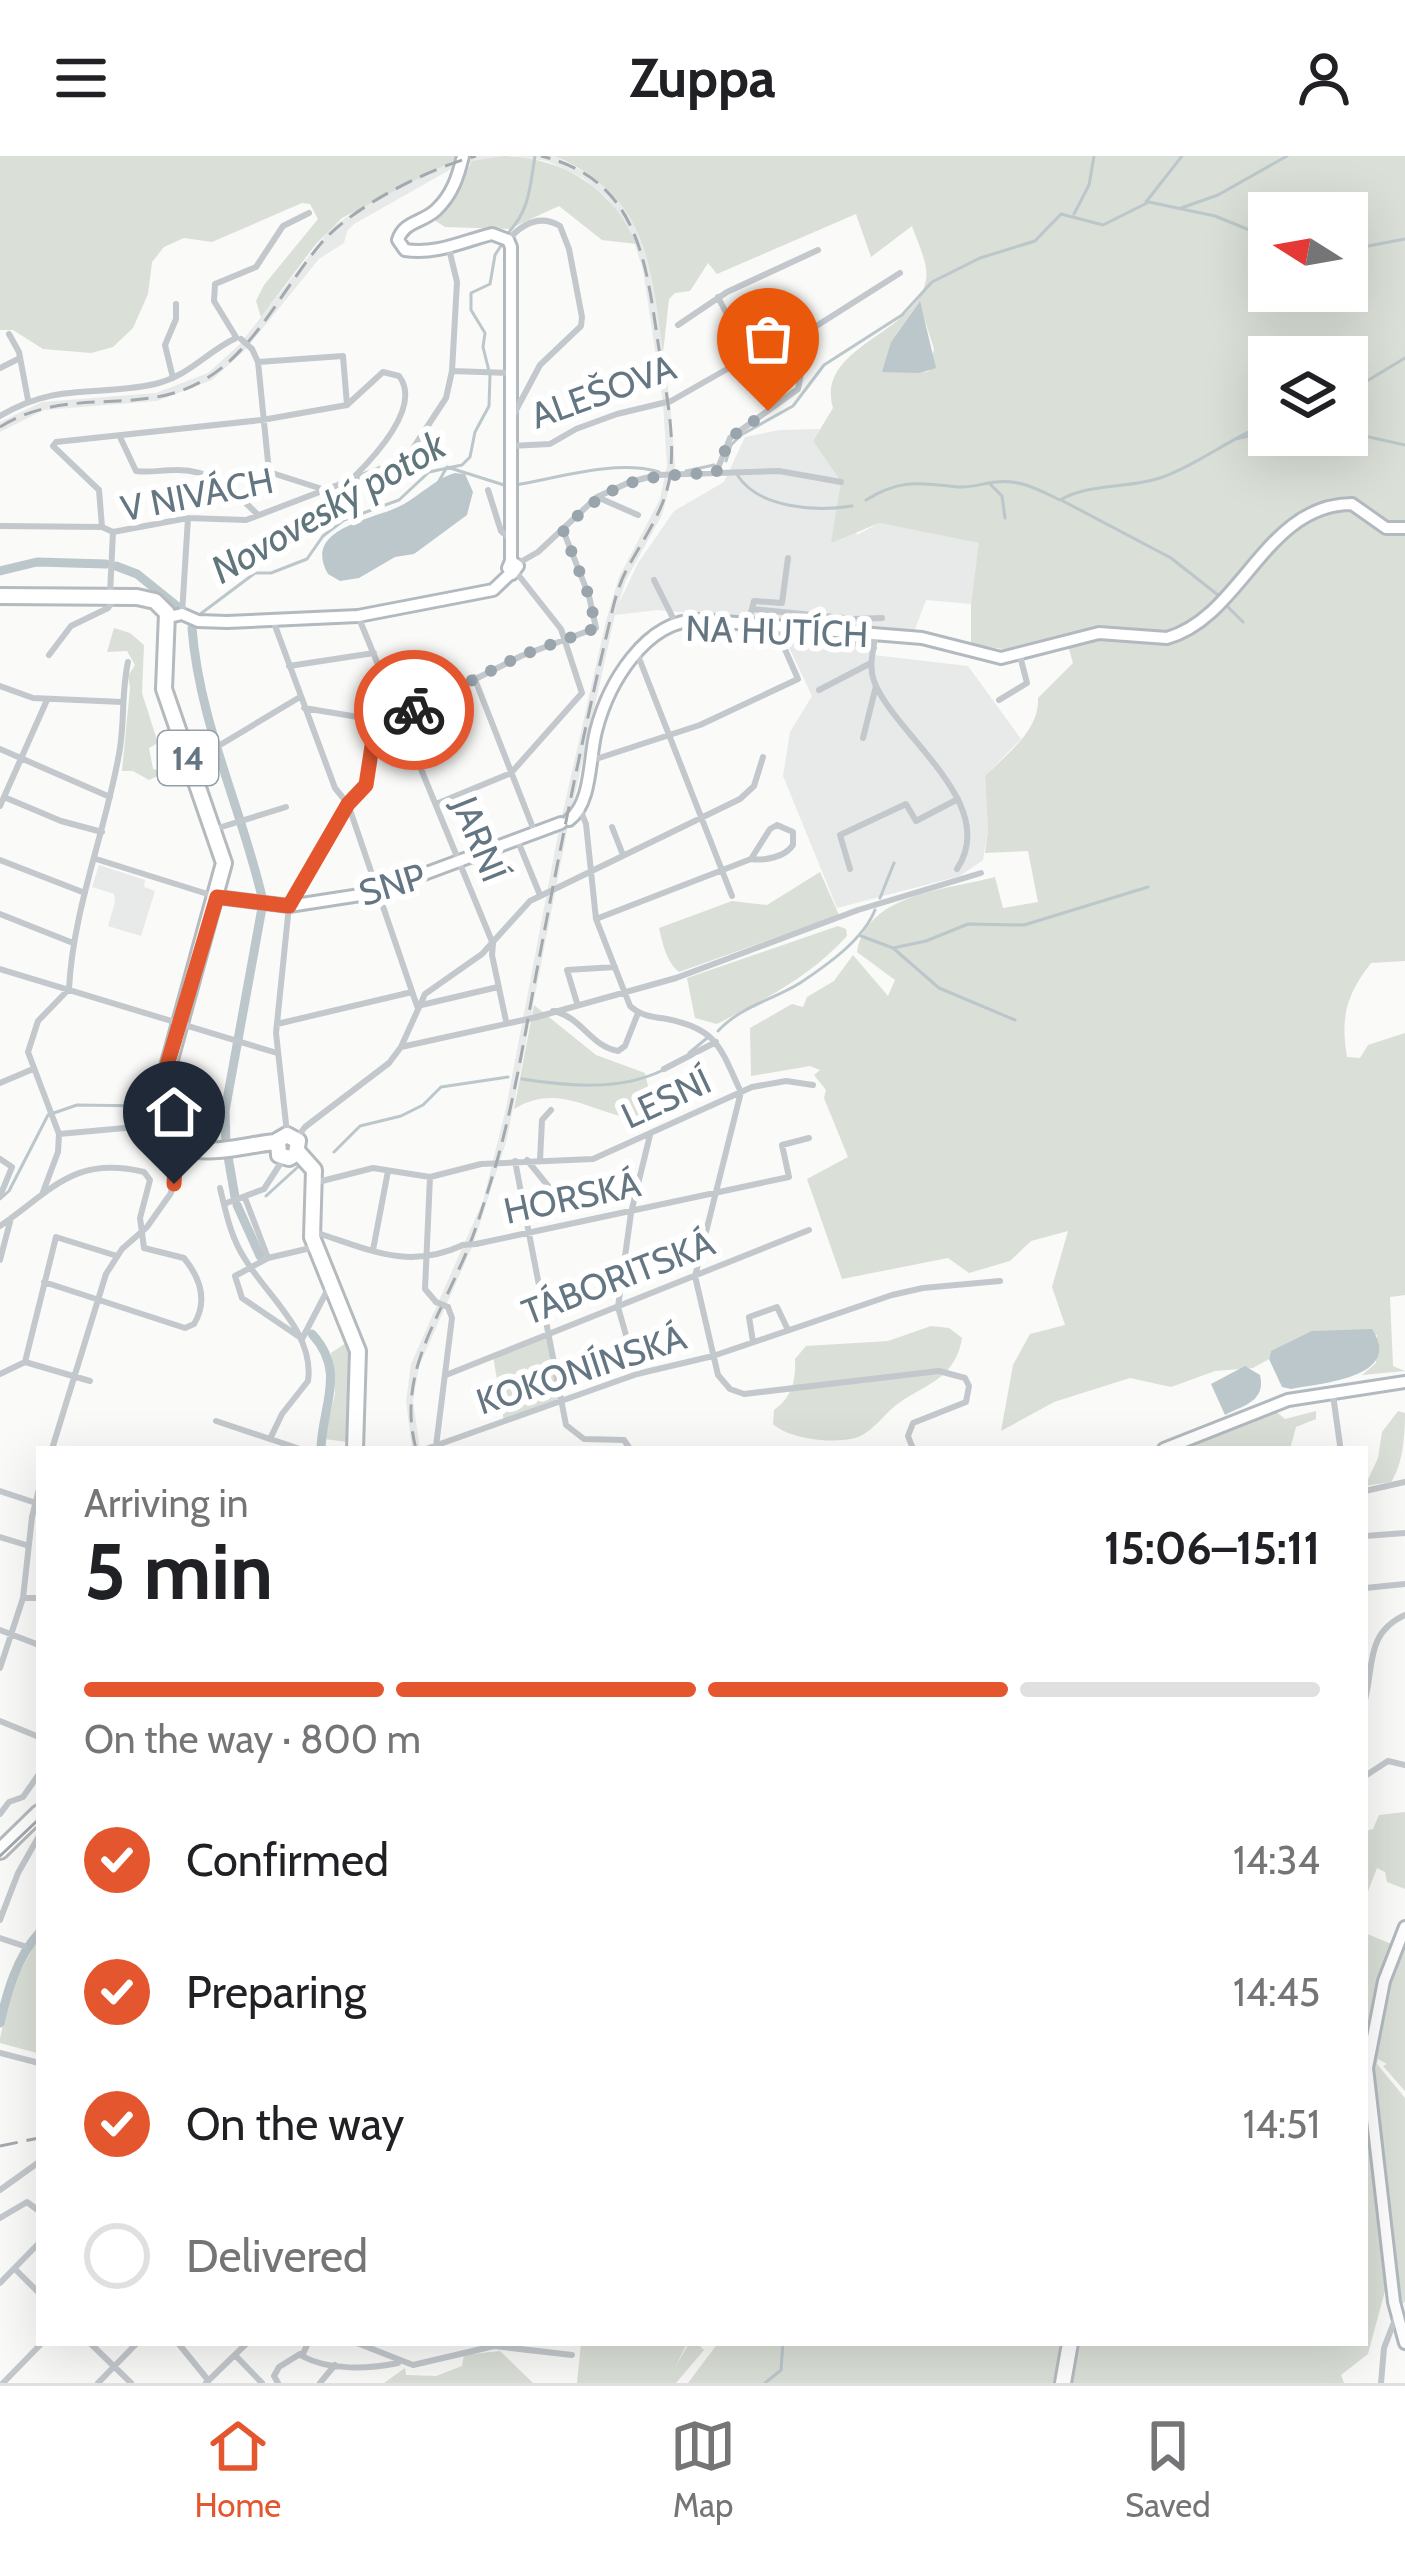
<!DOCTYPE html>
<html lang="en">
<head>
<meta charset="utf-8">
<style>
	body { margin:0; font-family:Cabin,sans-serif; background:#f6f6f6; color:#202124; height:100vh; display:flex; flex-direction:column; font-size:45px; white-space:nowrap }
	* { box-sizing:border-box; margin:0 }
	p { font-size:39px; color:#757577 }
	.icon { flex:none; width:66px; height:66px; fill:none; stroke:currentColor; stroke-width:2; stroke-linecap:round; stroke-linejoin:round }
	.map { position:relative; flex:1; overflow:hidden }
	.drawer { position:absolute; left:36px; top:1290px; width:1332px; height:900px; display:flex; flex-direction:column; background:#fff; border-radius:0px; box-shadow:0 12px 48px #0002 }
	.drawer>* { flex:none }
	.needle { width:78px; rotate:281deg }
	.buttons { position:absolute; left:1248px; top:36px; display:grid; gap:24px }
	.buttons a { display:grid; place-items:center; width:120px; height:120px; border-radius:0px; background:#fff; box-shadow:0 12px 48px #0002; font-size:60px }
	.pin { position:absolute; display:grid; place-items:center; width:102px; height:102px; color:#fff; margin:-123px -51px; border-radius:50% 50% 50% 0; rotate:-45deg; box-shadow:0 0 12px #0007 }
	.pin .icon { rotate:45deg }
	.courier { position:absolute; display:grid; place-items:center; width:120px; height:120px; margin:-60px; border:9px solid #e4572e; border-radius:50%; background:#fff; color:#222; box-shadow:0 3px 15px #0007 }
	.overview em { font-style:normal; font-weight:700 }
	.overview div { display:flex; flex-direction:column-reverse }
	.overview { display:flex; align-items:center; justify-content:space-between; height:204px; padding:0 48px }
	h1 { font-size:78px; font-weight:700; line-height:90px }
	.bar { display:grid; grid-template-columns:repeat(4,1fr); gap:18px 12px; align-content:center; height:144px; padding:0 48px }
	.bar i { height:15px; border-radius:9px; background:#e0e0e0 }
	.bar .current { background:#e4572e }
	.bar p { grid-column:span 4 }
	ol { padding:0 48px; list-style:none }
	li { display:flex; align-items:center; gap:36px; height:132px }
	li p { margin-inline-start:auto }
	li .icon { padding:12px; border-radius:50%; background:#e4572e; color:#fff; stroke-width:4 }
	li:last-child { color:#757577 }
	li i { width:66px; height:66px; border:6px solid #e0e0e0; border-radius:50% }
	header { display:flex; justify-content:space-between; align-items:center; height:156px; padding:0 48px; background:#fff; font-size:54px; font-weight:700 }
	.tabs { display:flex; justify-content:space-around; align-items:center; height:168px; border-top:3px solid #e0e0e0; background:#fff; font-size:33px; color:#757577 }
	.tabs a { display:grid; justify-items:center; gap:6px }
	.tabs .current { color:#e4572e }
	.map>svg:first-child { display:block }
	.built { fill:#e8e9e9 }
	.green { fill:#dadfd7; fill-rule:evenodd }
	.water { fill:#bbc7cb }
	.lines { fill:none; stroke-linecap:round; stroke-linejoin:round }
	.stream { stroke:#bbc7cb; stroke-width:3 }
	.river { stroke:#bbc7cb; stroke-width:9 }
	.secondary-casing { stroke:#b3babf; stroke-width:16 }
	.primary-casing { stroke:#b5babe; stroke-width:20 }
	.street { stroke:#c3c8cc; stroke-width:6 }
	.secondary { stroke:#fff; stroke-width:10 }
	.primary { stroke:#fff; stroke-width:14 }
	.tram { stroke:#a2aab0; stroke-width:3 }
	.rail { stroke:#a2aab0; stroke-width:3; stroke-dasharray:18 9; stroke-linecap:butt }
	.street-bridge { stroke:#c3c8cc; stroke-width:6 }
	.done { stroke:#99a4ac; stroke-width:12; stroke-dasharray:0 21.6 }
	.route { stroke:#e4572e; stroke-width:15 }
	.labels { text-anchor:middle; stroke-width:12; stroke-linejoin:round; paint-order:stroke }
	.shield { fill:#fff; stroke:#939fa8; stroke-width:3 }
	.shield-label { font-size:33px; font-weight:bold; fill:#657683 }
	.street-label { font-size:36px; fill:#657683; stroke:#fff }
	.water-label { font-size:39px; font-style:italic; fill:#60757c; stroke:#fff }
</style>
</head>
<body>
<header><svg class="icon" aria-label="menu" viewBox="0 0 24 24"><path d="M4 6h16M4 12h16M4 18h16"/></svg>Zuppa<svg class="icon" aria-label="person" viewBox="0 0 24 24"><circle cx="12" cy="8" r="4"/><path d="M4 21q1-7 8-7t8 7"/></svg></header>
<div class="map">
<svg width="1405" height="2227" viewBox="0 0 1405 2227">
	<rect width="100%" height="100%" fill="#fafaf8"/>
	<path class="built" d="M461,0H503L453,12L354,68L347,75L344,87L319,103L245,194L212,224L157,245L44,254L0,276V266L42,246L156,237L208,217L239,189L331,72L368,46Z
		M511,0H555L599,24L629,56L644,85L651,112L670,246L675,310L662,359L626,424L618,449L638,407L674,355L724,326L745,281L780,274L820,273L813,285L841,326L857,379L879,367L980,387L971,448L926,444L914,476L657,454L615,459L567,675L507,983L473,1089L419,1210L413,1245L420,1293H412L406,1245L411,1208L483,1045L506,952L559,673L606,465L619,421L660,343L667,310L663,247L643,114L630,73L607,42L583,22L547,5Z
		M823,479L860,482L874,499L968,510L1021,583L985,620L988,674L983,704L960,720L837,752L783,620L790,576L812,540L787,487Z
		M99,709L145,724L144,731L155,735L141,780L108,770L115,746L114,738L92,731Z"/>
	<path class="green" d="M0,0H462L342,62L316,88L261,161L256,145L264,129L318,63L310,48L302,47L212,86L184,82L164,91L152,106L148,138L133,172L113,191L91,197L43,193L13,174H0Z
		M503,0C563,1 612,32 637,88L602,84L559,50L509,73L445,71L422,56L462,24L472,5Z
		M555,0H1405V805L1371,807C1347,838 1340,860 1347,901L1360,902L1368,889L1405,877V1139L1390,1141L1393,1210L1405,1215L1362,1219L1376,1207L1377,1179L1271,1195L1269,1203L1253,1212L1215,1215L1171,1231L1130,1222L1054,1246L1001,1275L1013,1209L1030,1178L1065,1169L1052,1131L1068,1075L1031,1085L1010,1105L969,1117L948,1102L842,1123L807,1023L848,1001L824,942L826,934L814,919L820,914L810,910L751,920L750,872L792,848L803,851L807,841L834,825L853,799L888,840L895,824L857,796C867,737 947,734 995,721L1003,752L1038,746L1028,695L985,697L988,674L985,620C1006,599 1040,574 1038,542L1073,507L1068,489L1003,493L971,488V448L979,387L879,367L831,387L841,326L813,285L833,252C815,190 917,178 926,124C929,108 917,85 912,70L871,101L856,58L717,118L708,107L690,135L675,137L669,143L663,197C650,106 649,42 555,0ZM1269,57H1347V135H1269ZM919,146L934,193L929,215L920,217L891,186ZM1269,201H1347V279H1269Z
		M114,472L130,477L144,489L142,537L158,587L149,592L153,613L166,616L149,624L133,615H122L130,532L128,520L135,509L127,495L107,496Z
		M820,716L839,759L679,816C666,805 663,789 659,772L732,745L767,749Z
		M838,770L846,773L847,780C810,821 765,843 717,868L695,862L687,822Z
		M534,849L596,899L645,917L654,956L650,964C597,964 564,923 514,953Z
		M931,1170L949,1172L962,1182C960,1195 955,1206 946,1216C933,1229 914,1236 899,1247C884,1257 873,1277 855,1282C833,1288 789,1283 773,1268L774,1254C792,1241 796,1225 795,1203L806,1190L888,1185Z
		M547,1177L561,1244L504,1265L493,1200Z
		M349,1185L351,1220L348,1286L324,1283L335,1238L331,1197Z
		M1274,1254L1285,1263L1316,1255V1263L1296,1271L1290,1293H1179Z
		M1398,1255L1405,1257C1405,1278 1403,1309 1391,1326L1365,1330L1378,1302L1382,1276Z
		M1405,1656V1733L1387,1726L1385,1716L1377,1712L1365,1743V1675L1373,1673L1379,1659Z
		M1365,1777L1401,1792L1405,1785V1935L1383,1910L1387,1908L1378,1903L1377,1908L1405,1942V2146L1400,2149L1386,2131L1368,2198L1341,2219L1344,2227H1068L1076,2187H1365Z
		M39,1780L37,1897L0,1887V1882L11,1833Z
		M581,2187H687L675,2212L689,2187H697L704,2194L676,2227H577Z
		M718,2187H1065L1057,2227H688Z
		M500,2195L533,2227H384L405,2212L406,2219L436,2220L462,2210L464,2199Z"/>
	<path class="water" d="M920,145L936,212L920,217L882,216L891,186Z
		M455,317L465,318L473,336L467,359L414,398L395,401L359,422L340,425L328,418C302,373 371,364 398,351C418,342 434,323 455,317Z
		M1372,1173C1404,1222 1321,1227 1291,1233L1282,1231L1269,1203L1271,1195L1312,1175Z
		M1245,1210L1260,1219C1266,1245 1245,1249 1225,1259L1211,1228Z"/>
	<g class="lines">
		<path class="stream" d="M1146,46L1182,0
			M1181,52L1218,39L1287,0
			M1074,58L1089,29L1094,0
			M509,76C530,53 530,30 535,0
			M1347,94L1405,83
			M1347,237L1405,202
			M1347,276L1405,289
			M1235,283L1269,276
			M726,305L731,289L741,279L793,250L824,209L902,159L932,126L980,102L1035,85L1061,58L1103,69L1149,46L1215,60L1269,82
			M686,315L714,309
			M738,320C759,352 816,356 852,350
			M439,325L447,311L504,329
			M989,327L1002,340L1005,362
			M515,329C558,322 616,303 659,316
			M866,344C901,322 920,327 958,331C971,332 984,327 996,326C1020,323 1039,334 1060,344C1090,327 1126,333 1160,322C1198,309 1231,281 1269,267
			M1063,345L1171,402L1218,439
			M1224,447L1243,466
			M199,459L255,417H271L307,403L323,380L344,364L399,344L429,316L462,309L470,301L475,276L489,250L490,219L483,191L485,177L471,154V137L490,128L495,99L502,88
			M880,742L894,707
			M861,780L893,792L939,832L1015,864
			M893,792L926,785L968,768L1024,769L1148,731
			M718,875C741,850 773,844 800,827C827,809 863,784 875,754
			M689,897L707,882
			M522,923C567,930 619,935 661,915
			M334,996L360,970L401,960L423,949L441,931L508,921
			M266,1040L300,1009
			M0,1043L9,1035L48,959L77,949L147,950
			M765,2227L781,2214L783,2187"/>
		<path class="river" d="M116,410L137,418L178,451
			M0,415L37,406L106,408
			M192,472C199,565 241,651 262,741
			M235,1041L226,989L225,955L262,752
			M237,1049L260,1100
			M312,1178C347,1216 322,1249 321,1293
			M0,1867C7,1836 17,1801 39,1777"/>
		<defs>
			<path id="secondary" d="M463,0C458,21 452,39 436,54C422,67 404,65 398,84L405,94C437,99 463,85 492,78L508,84L511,91V405
				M511,405L518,410L512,418L508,412Z
				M169,461L182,458L198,465L227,466L358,460L493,434L511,417
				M569,664C592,647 589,602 596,575C608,528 645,464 699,464L922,482L1001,502L1099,477L1167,482C1242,461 1265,348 1352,348L1386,372H1405
				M217,741L289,750L373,737L561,667
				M1164,1293L1288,1244L1405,1226
				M1405,1771L1384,1825L1367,1912L1394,2146L1405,2187"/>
			<path id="primary" d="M0,440L137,441L155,445L167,457L164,533L224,707L155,958C171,1014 234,990 275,986L287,979L298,985L296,998L289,1002L279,999L278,984
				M298,996L314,1014L312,1081L358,1195L355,1293
				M0,1695L39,1657
				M1063,2227L1070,2187"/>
		</defs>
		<use href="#secondary" class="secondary-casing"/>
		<use href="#primary" class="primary-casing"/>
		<path class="street" d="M508,84C522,68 540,58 560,70L569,93L582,161L581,170L540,209L515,256
			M718,141L736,176L757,196
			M678,169L727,136L818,94
			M9,178L19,196L28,244
			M236,181L214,145L215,128L256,111L283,70L309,57
			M252,193L258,206L269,316L322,333
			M258,206L343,200L347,249
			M0,212L20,202
			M452,215L511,217
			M173,222L165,189L176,163V148
			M347,249L383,216L399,220C422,250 375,300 354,321
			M0,260C57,226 96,241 155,228C191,219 206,196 236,182
			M120,281L136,315C150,317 161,314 175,314C213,313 233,334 258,359
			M510,290L550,288L576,273L617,258L671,245L757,196L810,174L900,117
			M716,317L730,282L798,233L810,174
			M488,334L501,375L509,382
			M597,341L638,359
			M0,370L102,371L113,376L188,362L246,364L406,303L446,242L452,215L457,126L449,93
			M102,371L99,334L53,290L56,286L262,264L347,249
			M517,408L538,396L597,341L630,326L657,319L779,315L841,326
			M654,424L675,466
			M110,438L113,376
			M752,453L754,445L782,447L788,402
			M182,458L188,362
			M358,460L493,788L492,799L506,865
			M274,467L335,632L348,648L417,850
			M747,468L752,453L854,463L882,462
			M875,478C874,496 868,508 874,525C894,579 1001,647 957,713
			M836,491L849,486L874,492
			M637,497L732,740
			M49,499L71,470L108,452L115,442
			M128,506C121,537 125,568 119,598C105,677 73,753 69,833L38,865L28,896L59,978L158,969
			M289,510L374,497
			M474,521L535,677
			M0,530L33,542L122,546
			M819,534L869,508
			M999,544L1027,527L1020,500
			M304,552L376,564
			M863,582L876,530
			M0,593L110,641
			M187,601L215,592L300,541
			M593,604L700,569L798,523L776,473
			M4,641L61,665L102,676
			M436,648L511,617L582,537L561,473L516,416
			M0,650L47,544
			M580,653L586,668L596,763L630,850C641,860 653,861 667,863C717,873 720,891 740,934
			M612,671L623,699
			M215,673L286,651
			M517,683L540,739
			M96,703L214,740
			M0,704L85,737
			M850,713L840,679L906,648L916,665L958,643
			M0,758L73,787
			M596,763L751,703L770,673L777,669L793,676V689C785,701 765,705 751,703
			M0,813L277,897
			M577,847L567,814L615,811
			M417,850L498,831
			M553,855C582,861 590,890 618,895L625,890L638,857
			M277,868L412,836
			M401,891L537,861L676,822L858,754L981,717
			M664,913L716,886
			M0,927L33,913
			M741,936L695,1120L718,1219L730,1233L744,1238L939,1215L965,1222L969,1230L966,1246L913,1267L908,1280L913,1293
			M287,977L276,877L289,750L348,648L366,629L376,564H394L521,500L596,472L589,440L563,374
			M296,983L305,971L389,907L401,891L425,838L482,798L530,745L740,643L754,630L763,601
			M0,1003L12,1011L0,1040
			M527,1004L553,1036
			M540,1004L542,964L551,954
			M515,1005L566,1269L584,1283L624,1284L630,1293
			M430,1021L425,1133L436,1146
			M318,1026L373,1012L430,1021L481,1008L593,1003L752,931L786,925L813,929
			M220,1032C226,1057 231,1082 245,1103C267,1140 315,1177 308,1225L282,1258L270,1283
			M43,1036L58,996L59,978
			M245,1042L268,1102
			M224,1048L264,1033L284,1002
			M0,1070C52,1034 75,999 144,1016L150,1024L140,1062L144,1092L184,1102C201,1123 208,1145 194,1168L185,1172L44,1126
			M314,1076C369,1093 407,1115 463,1089
			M476,1088L789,1021L782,989L809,982
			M373,1094L388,1015
			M0,1104L11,1062
			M298,1180L242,1142L235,1120L268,1102L315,1091
			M302,1183L328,1133
			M753,1186L749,1161L777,1151L788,1174
			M25,1206L56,1081L117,1100
			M25,1206L90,1225
			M0,1218L25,1206
			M637,1218L618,1151L631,1057L650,979
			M446,1219L809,1074
			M1333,1239L1340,1289
			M216,1265L300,1293
			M436,1290L452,1162L448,1151
			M52,1293L106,1118L122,1093L147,1071L171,1037L176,987
			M426,1293L637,1218L713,1200L892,1139L923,1132L1000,1125
			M0,1335L39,1348
			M1365,1335L1405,1326
			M1365,1380L1405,1377
			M0,1381L26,1389
			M1365,1432L1405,1428
			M23,1442H39
			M0,1474L39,1489
			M0,1512L23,1442L32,1361L39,1333
			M1365,1544C1374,1508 1366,1477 1405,1459
			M0,1565L39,1581
			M1365,1620L1388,1605L1405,1609
			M0,1658L9,1646L23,1641L39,1618
			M0,1764L18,1717L39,1680
			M0,1782L24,1790
			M0,1897L39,1907
			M39,1911V1940
			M0,2034L39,2006
			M0,2062L27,2046L39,2055
			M16,2114L39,2137
			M0,2127L39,2087
			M90,2187L131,2227
			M178,2187L208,2224
			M308,2187L302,2200C329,2215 369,2213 398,2207
			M357,2187L413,2209L494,2190L572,2199
			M235,2199L262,2227
			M3,2227L42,2187
			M98,2227L137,2187
			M206,2227L247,2187
			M278,2227L274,2220L279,2211L300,2198
			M320,2227L335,2209
			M1381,2227L1384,2192L1396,2161"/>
		<use href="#secondary" class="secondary"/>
		<use href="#primary" class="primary"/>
		<path class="tram" d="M0,1700L39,1663"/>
		<path class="rail" d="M0,271C69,228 140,262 204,224C257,193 284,129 324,84C356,49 430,12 476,0
			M416,1293C398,1224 432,1174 459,1113C472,1086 481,1057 490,1028C514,953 525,875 540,798C561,688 583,578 609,469C613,451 617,433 625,417C643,382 669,350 671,310C674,271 665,230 659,193C646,108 640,24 541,0
			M0,1990L39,1982"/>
		<path class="street-bridge" d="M241,183L252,193
			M463,1089L476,1088
			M436,1146L448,1151"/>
	</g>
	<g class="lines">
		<path class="done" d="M414,554L520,500L596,472L589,440L563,374C616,320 644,320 716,317L730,282L768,255"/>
		<path class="route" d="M174,1028L176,987L158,969L155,950L217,741L289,750L348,648L366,629L376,564H394L414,554"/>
	</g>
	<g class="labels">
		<rect class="shield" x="158" y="575" width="60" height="54" rx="9"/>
		<g class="shield-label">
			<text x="188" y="614">14</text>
		</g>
		<g class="street-label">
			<text transform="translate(603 235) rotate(-20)" y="13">ALEŠOVA</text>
			<text transform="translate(197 338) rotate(-11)" y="13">V NIVÁCH</text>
			<text transform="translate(777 475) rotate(2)" y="13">NA HUTÍCH</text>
			<text transform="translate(480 683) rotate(68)" y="13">JARNÍ</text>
			<text transform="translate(392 728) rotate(-17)" y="13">SNP</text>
			<text transform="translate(666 942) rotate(-25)" y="13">LESNÍ</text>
			<text transform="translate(572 1041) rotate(-12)" y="13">HORSKÁ</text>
			<text transform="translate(618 1121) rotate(-21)" y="13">TÁBORITSKÁ</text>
			<text transform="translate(581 1213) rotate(-18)" y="13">KOKONÍNSKÁ</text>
		</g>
		<g class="water-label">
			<text transform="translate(328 351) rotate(-30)" y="14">Novoveský potok</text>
		</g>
	</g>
</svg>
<div class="buttons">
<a><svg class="needle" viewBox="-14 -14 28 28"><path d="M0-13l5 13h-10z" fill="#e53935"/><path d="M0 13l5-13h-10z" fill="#757577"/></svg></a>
<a><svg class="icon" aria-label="layers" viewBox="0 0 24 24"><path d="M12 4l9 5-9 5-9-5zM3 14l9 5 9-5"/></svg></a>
</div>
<div class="pin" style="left:768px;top:255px;background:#ea580c"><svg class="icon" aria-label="bag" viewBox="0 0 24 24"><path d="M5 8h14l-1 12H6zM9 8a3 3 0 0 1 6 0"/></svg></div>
<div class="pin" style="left:174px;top:1028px;background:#1f2937"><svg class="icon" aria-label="home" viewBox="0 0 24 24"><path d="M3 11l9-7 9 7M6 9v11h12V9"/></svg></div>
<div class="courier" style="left:414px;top:554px"><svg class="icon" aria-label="bike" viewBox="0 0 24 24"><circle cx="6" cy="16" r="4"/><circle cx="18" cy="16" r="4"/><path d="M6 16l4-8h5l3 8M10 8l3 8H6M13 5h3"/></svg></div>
<section class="drawer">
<div class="overview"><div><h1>5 min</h1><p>Arriving in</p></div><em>15:06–15:11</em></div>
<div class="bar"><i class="current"></i><i class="current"></i><i class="current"></i><i></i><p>On the way · 800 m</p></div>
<ol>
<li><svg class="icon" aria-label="check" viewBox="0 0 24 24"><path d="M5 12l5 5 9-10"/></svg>Confirmed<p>14:34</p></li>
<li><svg class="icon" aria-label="check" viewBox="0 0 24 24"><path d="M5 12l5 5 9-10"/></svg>Preparing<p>14:45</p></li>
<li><svg class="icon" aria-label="check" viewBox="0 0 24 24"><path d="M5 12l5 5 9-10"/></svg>On the way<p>14:51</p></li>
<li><i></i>Delivered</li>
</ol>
</section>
</div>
<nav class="tabs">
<a class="current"><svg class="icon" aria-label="home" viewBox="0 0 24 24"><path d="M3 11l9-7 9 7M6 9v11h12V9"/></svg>Home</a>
<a><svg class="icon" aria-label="map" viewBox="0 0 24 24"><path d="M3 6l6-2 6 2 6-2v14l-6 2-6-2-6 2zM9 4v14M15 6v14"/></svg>Map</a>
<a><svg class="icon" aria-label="saved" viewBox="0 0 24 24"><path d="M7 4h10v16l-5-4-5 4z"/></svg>Saved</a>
</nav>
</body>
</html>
